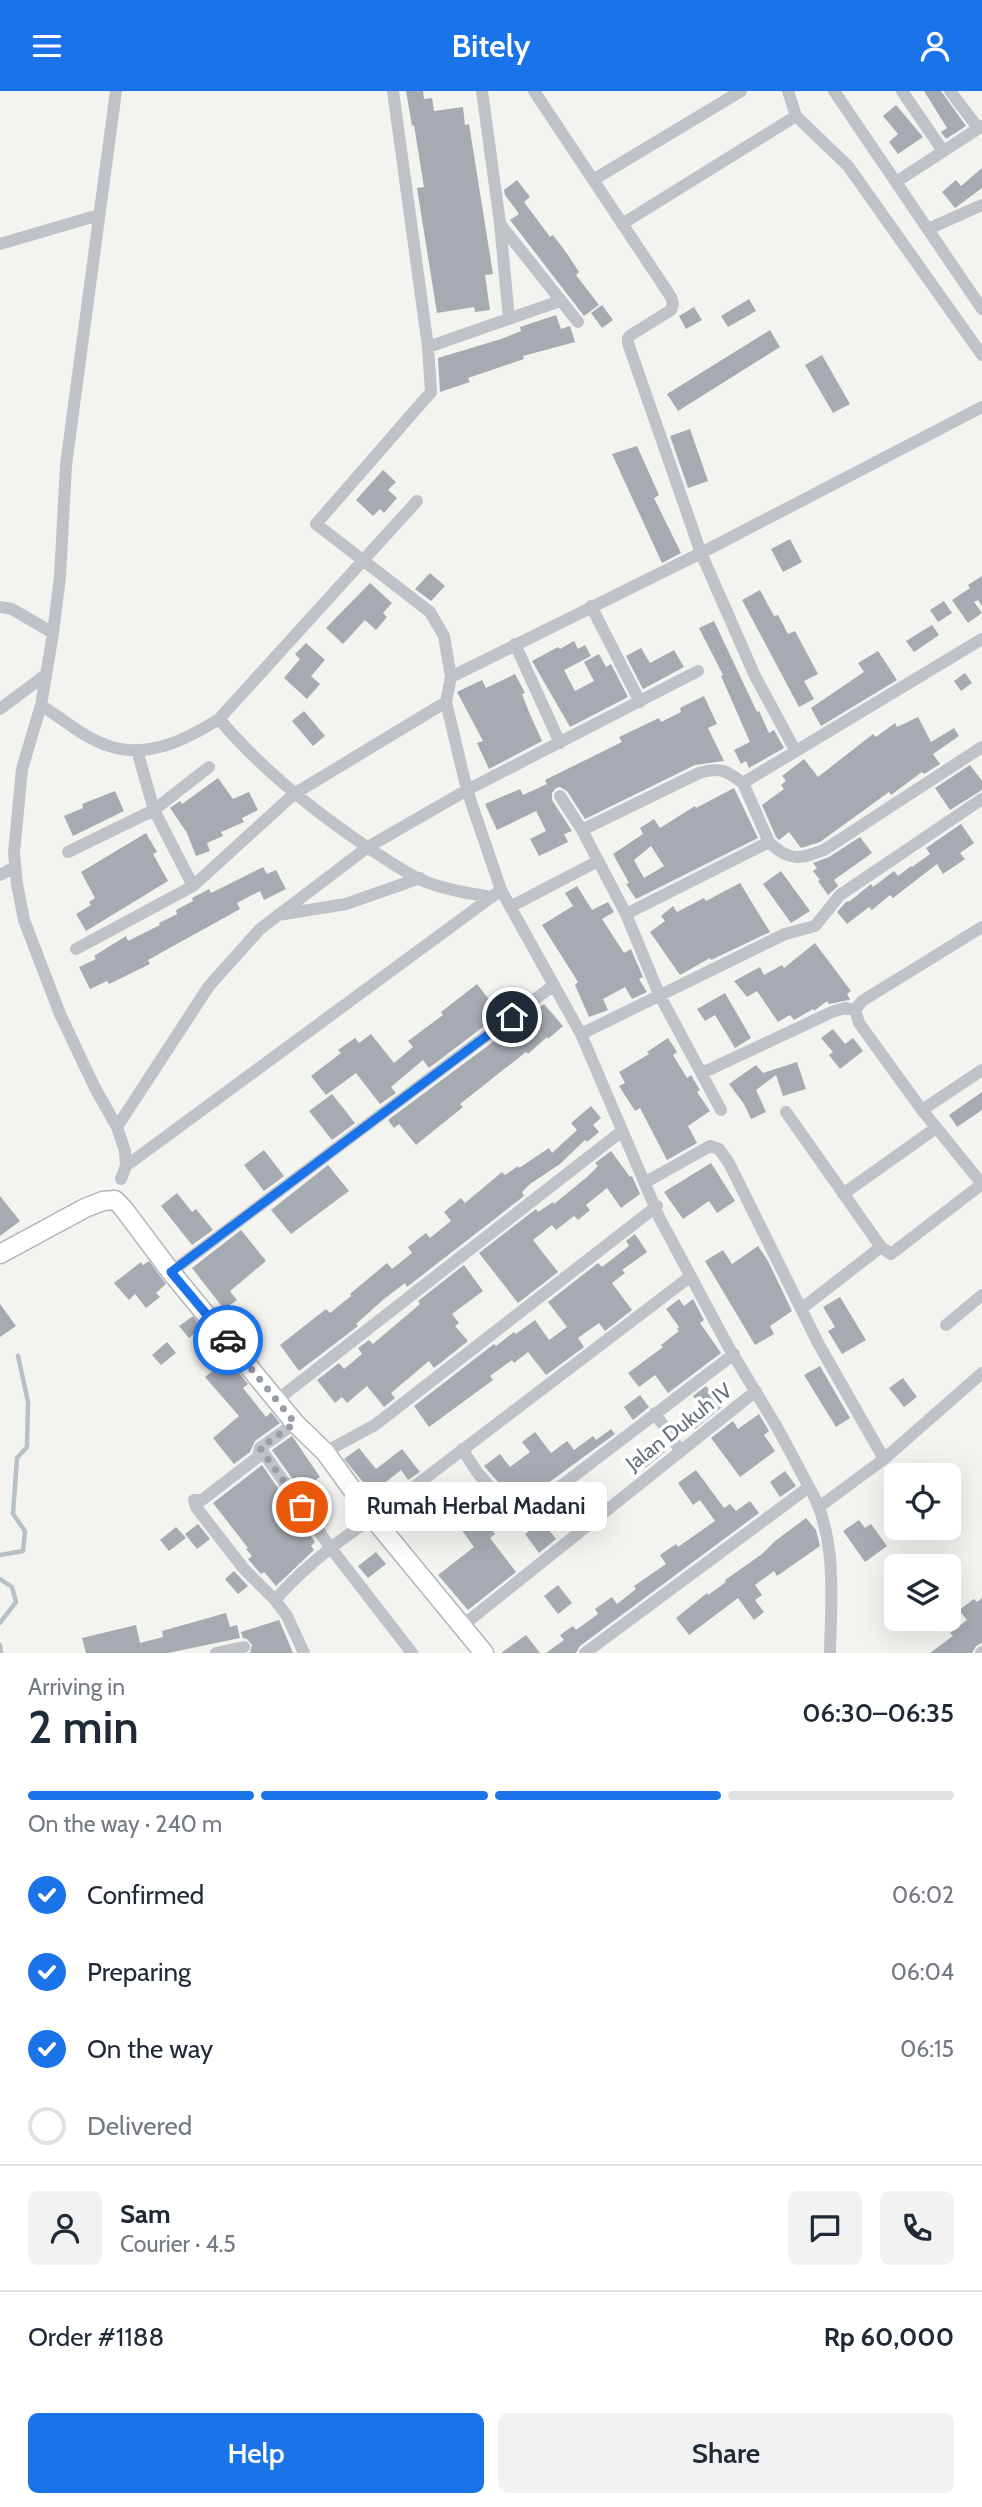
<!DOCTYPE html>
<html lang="en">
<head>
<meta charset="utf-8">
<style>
	body { margin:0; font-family:Cabin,sans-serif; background:#f2f2f3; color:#1f2937; height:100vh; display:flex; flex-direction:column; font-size:26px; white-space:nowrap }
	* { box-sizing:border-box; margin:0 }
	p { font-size:23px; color:#747a83 }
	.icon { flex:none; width:38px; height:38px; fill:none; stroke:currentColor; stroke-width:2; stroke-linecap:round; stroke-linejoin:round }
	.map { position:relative; height:1562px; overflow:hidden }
	.drawer { display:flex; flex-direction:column; background:#fff; flex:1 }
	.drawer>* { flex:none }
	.controls { position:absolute; left:884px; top:1372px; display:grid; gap:14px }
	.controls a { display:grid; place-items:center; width:77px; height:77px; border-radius:10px; background:#fff; box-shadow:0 7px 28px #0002; font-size:35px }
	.pin { position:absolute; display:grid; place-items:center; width:60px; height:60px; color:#fff; margin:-30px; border:4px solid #fff; border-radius:50%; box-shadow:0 2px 7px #0007 }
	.courier { position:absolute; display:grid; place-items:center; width:70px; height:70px; margin:-35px; border:5px solid #1a73e8; border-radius:50%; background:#fff; color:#222; box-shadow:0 2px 9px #0007 }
	.bubble { position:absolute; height:49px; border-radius:10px; background:#fff; box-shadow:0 7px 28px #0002; font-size:23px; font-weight:600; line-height:49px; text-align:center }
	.head em { font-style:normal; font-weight:600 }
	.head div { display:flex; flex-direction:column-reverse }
	.head { display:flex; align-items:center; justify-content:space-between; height:119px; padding:0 28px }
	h1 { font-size:46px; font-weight:600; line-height:52px }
	.bar { display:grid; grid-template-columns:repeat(4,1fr); gap:10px 7px; align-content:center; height:84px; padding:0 28px }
	.bar i { height:9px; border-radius:5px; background:#e0e1e3 }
	.bar .active { background:#1a73e8 }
	.bar p { grid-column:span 4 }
	.line { display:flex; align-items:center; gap:18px; padding:0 28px; border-top:2px solid #e0e1e3 }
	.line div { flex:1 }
	.round { display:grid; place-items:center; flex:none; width:74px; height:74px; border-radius:10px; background:#f2f2f3 }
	ol { padding:0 28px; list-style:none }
	li { display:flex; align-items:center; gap:21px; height:77px }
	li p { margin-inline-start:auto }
	li .icon { padding:7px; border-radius:50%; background:#1a73e8; color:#fff; stroke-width:4 }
	li:last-child { color:#747a83 }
	li i { width:38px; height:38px; border:4px solid #e0e1e3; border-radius:50% }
	.button { display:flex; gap:14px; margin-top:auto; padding:14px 28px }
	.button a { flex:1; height:80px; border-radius:10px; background:#1a73e8; color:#fff; font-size:28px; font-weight:600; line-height:80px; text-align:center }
	.button a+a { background:#f2f2f3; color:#1f2937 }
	header { display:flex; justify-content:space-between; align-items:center; height:91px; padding:0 28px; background:#1a73e8; color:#fff; font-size:32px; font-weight:600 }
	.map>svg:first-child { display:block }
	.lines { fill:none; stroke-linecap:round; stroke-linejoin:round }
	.stream { stroke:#b7c0c6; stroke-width:4.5 }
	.building { fill:#a6abb2; fill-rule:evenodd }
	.secondary-casing { stroke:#b2b5ba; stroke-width:21 }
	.street { stroke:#bfc2c6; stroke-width:12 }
	.secondary { stroke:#fff; stroke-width:18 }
	.done { stroke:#979ea7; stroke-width:7; stroke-dasharray:0 12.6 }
	.route { stroke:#1a73e8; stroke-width:9 }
	.labels { text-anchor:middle; stroke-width:7; stroke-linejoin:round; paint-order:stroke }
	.street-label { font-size:21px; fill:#65707f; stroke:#fff }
</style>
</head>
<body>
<header><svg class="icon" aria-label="menu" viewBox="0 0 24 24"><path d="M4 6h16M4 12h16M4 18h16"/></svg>Bitely<svg class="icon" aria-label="person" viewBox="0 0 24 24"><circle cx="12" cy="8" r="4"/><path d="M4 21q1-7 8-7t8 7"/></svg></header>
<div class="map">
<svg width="982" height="1562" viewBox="0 0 982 1562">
	<rect width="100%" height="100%" fill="#f3f4f0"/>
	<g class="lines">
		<path class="stream" d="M0,1464L23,1460L25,1440L13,1423L17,1367L27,1356L28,1311L18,1265
			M0,1488L12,1496L16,1511L0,1532
			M0,1554L1,1562"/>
	</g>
	<path class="building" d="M406,0H423L424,8L432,7L434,20L463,16L465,34L469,33L493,183L485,184L490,219L475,221L474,216L437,222L417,97L424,96L414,34L412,35Z
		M924,0H941L966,35L946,48L941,41L947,37Z
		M896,14L923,46L898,63L889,51L898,43L883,25Z
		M982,77V97L955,117L942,101L956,89L961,95Z
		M517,89L530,106L524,111L550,146L553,144L568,164L579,181L576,184L599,214L584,225L510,129L519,123L505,104L504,99Z
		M749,208L756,220L728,236L721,225Z
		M602,214L613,229L602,237L591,222Z
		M694,216L702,229L686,238L679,225Z
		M556,224L561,238L570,235L575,251L523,265L524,268L468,287L470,291L440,301L438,267L501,248L521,240L520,236Z
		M770,239L780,256L678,320L667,303Z
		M822,264L850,313L833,322L805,274Z
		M690,338L708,390L688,397L670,345Z
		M637,355L659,404L654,407L681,462L662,472L612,363Z
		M383,379L396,391L388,399L397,407L384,422L380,418L373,425L356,409Z
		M790,448L802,471L783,481L771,458Z
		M430,482L445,495L431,510L415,498Z
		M982,485V515L978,509L974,511L982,522L968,532L952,509L970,497L968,494Z
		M370,492L392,512L383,522L387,526L376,539L365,529L343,553L326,537Z
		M760,499L774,525L778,524L788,543L795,540L818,583L804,590L814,608L799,616L742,509Z
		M944,510L952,522L938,531L930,519Z
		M714,530L757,621L759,620L769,642L774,639L784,657L749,677L746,670L741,673L734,659L750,651L721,585L723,584L699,537Z
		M932,534L939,544L914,561L906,550Z
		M574,550L578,558L585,554L591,565L564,579L575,600L594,590L584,571L599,563L606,576L611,573L628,606L570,636L532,570L558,556L560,558Z
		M306,552L325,569L311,585L320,593L307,608L284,587L300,568L295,563Z
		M641,557L650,572L674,559L684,576L643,598L626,565Z
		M878,560L897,589L821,635L811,617L864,581L858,572Z
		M965,582L972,592L961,600L954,590Z
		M515,583L525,602L522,603L529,621L542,650L489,678L477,652L483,650L457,601L482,589L486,597Z
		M704,605L717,633L708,637L724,670L695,674L585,728L567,700L560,696L556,697L552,702V709L572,740L564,743L568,751L539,765L530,748L546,740L536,720L497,739L485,713L520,698L523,704L547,693L545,689L622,651L619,646L659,627L661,631L681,621L680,617Z
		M304,620L325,645L313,655L292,630Z
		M918,626L931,651L954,637L959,645L933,663L940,673L924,683L922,681L891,704L889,701L820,751L801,757L789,741L779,749L776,746L762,714L784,698L781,694L786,690L782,685L804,668L818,686L873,643L876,646L895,632L897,636Z
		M970,674L982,690V699L950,719L935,697Z
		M218,687L233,708L249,701L258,719L242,727L244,731L221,741L223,745L207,752L210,760L196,765L187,742L170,717L180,710L182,713Z
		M734,697L758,747L636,808L626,793L629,792L613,763L643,743L640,737L654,728L660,737L695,715L696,717ZM651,755L664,775L644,787L634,769Z
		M115,700L124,720L73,745L64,725L83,717L82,713Z
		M961,733L974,752L960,762L965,768L943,783L937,773L893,807L890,804L872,819L869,816L847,833L837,821L846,811L850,810L871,793L873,796L894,780L898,785L911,775L912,776L930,763L926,757Z
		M146,742L157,761L153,763L168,790L86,840L76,823L91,814L89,811L95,807L81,781Z
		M860,746L872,762L834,789L838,795L828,804L818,790L820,789L813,780L817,777L813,772L829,766Z
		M263,776L267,783L276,779L286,798L264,809L260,800L237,812L240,818L148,869L150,873L109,893L107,890L90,898L79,876L96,868L94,865L126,845L128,850L160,834L159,832L177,823L176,819L193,810L192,807L209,798L211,802Z
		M781,780L810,820L791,832L763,793Z
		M740,792L770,841L711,869L710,867L680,884L650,841L665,830L661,825L673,815L677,821L704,807L706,810Z
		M577,795L592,819L608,811L614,821L602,828L624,862L631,858L643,886L639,888L647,901L632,908L625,896L603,908L608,919L589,926L575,894L578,891L542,834L573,815L565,802Z
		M815,852L851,900L847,903L850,908L849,909L829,913L827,910L814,920L813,918L794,929L790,924L778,931L757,900L747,906L734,890L760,876L764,884L782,874L784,877Z
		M477,893L500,923L429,977L423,969L391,996L396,1002L380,1013L356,982L326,1004L311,985L341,962L338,959L355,947L359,952L371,943L394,972L413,956L408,950L443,924L441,921Z
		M725,902L751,947L735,957L715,924L705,930L697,918Z
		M544,913L563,935L548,948L547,946L528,963L526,961L460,1013L463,1016L416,1054L399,1033L394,1037L388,1029Z
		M833,938L845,953L853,947L863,960L840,978L829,964L833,961L821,947Z
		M668,947L677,961L673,964L687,987L691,984L700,999L697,1001L710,1020L688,1035L697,1052L667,1069L640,1017L635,1020L619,995L625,992L619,981L649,963L647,961Z
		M797,971L806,998L783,1005L776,984L756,999L766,1021L751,1028L744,1013L729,993L756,974L763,982Z
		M982,1001V1019L957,1036L949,1024Z
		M332,1003L355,1032L332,1049L309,1020Z
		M591,1015L601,1027L593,1034L599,1041L587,1051L585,1049L560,1073L530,1093L522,1101L524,1105L407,1196L405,1192L384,1208L356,1233L358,1235L299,1280L280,1254L326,1218L330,1222L351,1205L350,1203L387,1172L392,1178L412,1162L408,1156L426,1142L430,1147L451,1130L444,1121L461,1107L465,1112L502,1081L505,1084L518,1075L519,1077L549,1057L552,1062L577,1039L571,1032Z
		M264,1059L284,1085L264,1100L244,1074Z
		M611,1060L630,1086L632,1085L640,1103L621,1117L607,1097L586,1114L590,1119L578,1129L574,1125L556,1139L552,1134L533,1149L558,1181L518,1212L479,1162L536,1118L538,1121L553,1111L554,1113L587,1086L598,1075L595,1072Z
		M711,1072L735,1110L717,1122L709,1110L683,1128L664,1101Z
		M328,1074L349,1100L291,1143L271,1119Z
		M177,1102L192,1121L196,1118L213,1139L192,1154L161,1115Z
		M0,1105L20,1130L0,1145Z
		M241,1139L266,1170L230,1200L237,1209L224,1218L192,1177Z
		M635,1143L647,1161L622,1179L625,1182L612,1192L632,1219L605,1240L599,1232L578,1247L584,1256L546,1284L528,1261L514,1272L512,1269L490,1285L493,1289L429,1336L414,1315L494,1253L496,1255L514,1241L516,1243L535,1229L549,1249L567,1236L548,1211L598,1172L602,1176L629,1155L626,1150Z
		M758,1155L768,1170L792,1220L770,1235L774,1243L755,1254L705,1170L723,1159L732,1173Z
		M149,1170L166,1193L156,1202L160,1206L146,1217L135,1203L129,1209L114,1192L141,1171L143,1174Z
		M464,1174L483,1200L452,1223L459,1232L455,1235L468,1250L434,1277L429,1270L391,1302L395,1307L384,1316L367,1295L347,1312L342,1306L335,1312L317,1289L339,1272L344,1278L362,1263L358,1257L369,1249L373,1253L420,1213L418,1210Z
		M840,1206L866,1249L842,1263L828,1240L835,1236L823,1216Z
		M679,1208L684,1215L693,1208L704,1229L700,1232L721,1262L668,1302L655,1284L639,1296L628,1282L663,1256L661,1254L679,1240L677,1238L679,1236L666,1218Z
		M0,1213L16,1235L0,1246Z
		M193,1225L202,1237L189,1247L179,1235Z
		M167,1251L176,1262L161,1274L152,1264Z
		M217,1255L248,1293L243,1297L266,1326L271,1321L280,1332L255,1350L250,1361L234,1373L213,1347L239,1325L205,1286L223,1272L213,1259Z
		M820,1275L850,1327L836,1336L804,1284Z
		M903,1287L917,1306L904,1316L889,1297Z
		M706,1295L722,1316L695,1338L692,1334L706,1323L693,1305Z
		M640,1304L649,1316L633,1329L624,1316Z
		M759,1323L769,1340L764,1344L775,1360L740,1386L711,1347L733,1330L738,1338Z
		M611,1338L615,1343L518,1414L484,1375L500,1363L510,1376L530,1361L522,1351L535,1341L551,1362L567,1350L574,1359L593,1345L596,1349Z
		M292,1345L320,1386L314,1390L330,1410L316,1421L272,1359Z
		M659,1353L665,1361L645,1377L634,1363L645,1355L649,1360Z
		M359,1357L376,1378L402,1358L420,1381L408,1389L401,1379L372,1402L344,1368Z
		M262,1374L315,1451L311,1455L314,1459L276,1495L264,1481L261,1483L248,1468L252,1465L246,1458L248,1457L213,1412Z
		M696,1379L724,1417L730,1413L736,1420L750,1410L759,1422L580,1555L576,1562H546L564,1549L560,1544L573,1535L576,1539L598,1523L595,1518L612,1506L617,1513L636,1498L634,1495L666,1473L660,1464L676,1453L678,1456L715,1430L700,1409L693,1414L678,1392Z
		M785,1380L796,1395L780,1406L770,1391Z
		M438,1407L449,1421L427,1438L416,1424Z
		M480,1423L495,1443L490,1447L516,1481L468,1519L438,1484L474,1456L461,1438Z
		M806,1427L816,1439L820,1455L777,1485L774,1480L755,1494L762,1504L755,1509L764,1521L754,1529L738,1507L689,1544L676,1527L707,1502L708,1504L726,1491L725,1489L762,1463L775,1450Z
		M859,1429L865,1437L871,1433L887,1455L865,1471L843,1440Z
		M542,1430L556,1448L539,1462L525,1443Z
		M198,1433L210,1448L197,1458L185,1443Z
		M176,1436L186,1447L169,1460L160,1449Z
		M376,1461L386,1473L368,1487L358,1475Z
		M234,1480L248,1495L238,1503L225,1488Z
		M558,1494L572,1512L558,1523L544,1505Z
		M982,1507V1552L976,1555L972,1562H930L953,1545L950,1542L967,1529L959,1519L974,1508L977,1511Z
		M226,1522L230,1536L237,1534L240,1547L168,1562H86L82,1547L136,1534L140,1552L163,1546L162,1540Z
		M279,1529L293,1562H250L252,1554L247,1548L243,1547L241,1541Z
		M526,1544L540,1562H501Z"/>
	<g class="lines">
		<defs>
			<path id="secondary" d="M0,1163L85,1117L103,1110L115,1109L123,1117L171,1181L295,1332L325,1361L373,1427L484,1562"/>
		</defs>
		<use href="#secondary" class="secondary-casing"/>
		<path class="street" d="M116,0L66,374L60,486L53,542L41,614L22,678L14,762L17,793L24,829L60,923L95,997L117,1036L125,1060L126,1075L121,1088
			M393,0L428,256L431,301L316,433L430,521L444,545L451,586L446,611L467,699L501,799L581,943L660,1128L728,1255L778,1338L809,1396L585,1562
			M482,0L500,132L509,228
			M534,0L671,206L673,213L671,219L631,244L628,247V252L701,462L755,585L795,659
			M788,0L796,25L848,75L982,264
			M834,0L982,218
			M902,0L943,60
			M950,0L978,37
			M593,89L741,0
			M896,91L982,35
			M500,133L578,231
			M622,133L796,25
			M928,138L982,114
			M0,153L99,124
			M428,256L560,210
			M591,515L640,611
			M0,516L12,518L53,542
			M515,553L560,652
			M451,586L701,462L982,316
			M41,614C61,627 83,646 106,654C146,669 186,649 219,628L417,410
			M0,618L44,585
			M219,628C263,680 316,722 373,760C391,771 409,785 429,792C449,799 471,803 492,806
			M137,659L154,719L193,795
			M743,692L769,751
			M560,705L582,739L626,823L659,903L721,1019
			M582,739L699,682C720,676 726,679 743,692L982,548
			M68,761L154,719L209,676
			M0,784L15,776
			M510,816L598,770
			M626,823L769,751C789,771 800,768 824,759L982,656
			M278,824L346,813L420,787
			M76,858L193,795L294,703L446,611
			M855,919L862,910L982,836
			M581,943L785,843L815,835L840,804L982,708
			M702,982L832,921L845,917L855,919L859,932L922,1019L982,1093L891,1163L881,1156L801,1218
			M922,1019L982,979
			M786,1021L881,1156
			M117,1036L209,895L260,838L368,756L467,699L698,580
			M126,1075L501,799
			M646,1091L710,1055L719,1058L729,1072L818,1252L884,1368
			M843,1103L936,1037
			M171,1181L554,894
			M946,1234L982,1204
			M277,1309L622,1040
			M655,1322L680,1359
			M295,1332L260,1357L258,1366L202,1409H194L196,1416L244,1478L275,1509L287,1525L304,1562
			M260,1357L330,1456L412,1562
			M462,1358L477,1381L511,1421L517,1424L528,1420L734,1263
			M325,1361L375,1334L657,1115
			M560,1395L590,1432
			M809,1396C838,1445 831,1508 830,1562
			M819,1416L884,1368L982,1282
			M275,1509C304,1476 336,1451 373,1427L691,1185
			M462,1535L756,1300
			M216,1562L244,1556
			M981,1562L982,1561"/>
		<use href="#secondary" class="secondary"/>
	</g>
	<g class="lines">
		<path class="done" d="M228,1249L295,1332L260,1357L302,1416"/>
		<path class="route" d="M228,1249L171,1181L512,926"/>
	</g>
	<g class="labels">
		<g class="street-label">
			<text transform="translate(679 1336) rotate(-38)" y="7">Jalan Dukuh IV</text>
		</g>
	</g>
</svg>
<div class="controls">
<a><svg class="icon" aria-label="locate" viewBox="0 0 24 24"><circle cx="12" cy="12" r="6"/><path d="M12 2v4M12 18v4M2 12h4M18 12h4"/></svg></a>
<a><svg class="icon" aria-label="layers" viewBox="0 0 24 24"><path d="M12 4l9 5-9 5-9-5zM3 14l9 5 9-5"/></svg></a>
</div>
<div class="pin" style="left:302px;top:1416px;background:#ea580c"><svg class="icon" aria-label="bag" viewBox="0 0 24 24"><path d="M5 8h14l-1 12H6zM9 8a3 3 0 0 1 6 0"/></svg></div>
<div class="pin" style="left:512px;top:926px;background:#1f2937"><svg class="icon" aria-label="home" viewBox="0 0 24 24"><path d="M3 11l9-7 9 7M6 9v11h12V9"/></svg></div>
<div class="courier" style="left:228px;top:1249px"><svg class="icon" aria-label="car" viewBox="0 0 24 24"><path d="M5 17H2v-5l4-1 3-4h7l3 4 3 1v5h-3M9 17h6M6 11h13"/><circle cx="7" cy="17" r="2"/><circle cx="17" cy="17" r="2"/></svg></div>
<div class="bubble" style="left:345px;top:1391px;width:262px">Rumah Herbal Madani</div>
</div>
<section class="drawer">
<div class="head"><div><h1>2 min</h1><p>Arriving in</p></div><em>06:30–06:35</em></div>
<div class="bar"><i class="active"></i><i class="active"></i><i class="active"></i><i></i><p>On the way · 240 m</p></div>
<ol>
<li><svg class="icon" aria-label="check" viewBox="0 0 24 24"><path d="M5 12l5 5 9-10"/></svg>Confirmed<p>06:02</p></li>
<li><svg class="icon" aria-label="check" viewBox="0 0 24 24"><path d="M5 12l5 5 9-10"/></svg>Preparing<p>06:04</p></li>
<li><svg class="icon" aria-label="check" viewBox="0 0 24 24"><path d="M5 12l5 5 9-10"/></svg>On the way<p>06:15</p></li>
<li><i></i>Delivered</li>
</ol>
<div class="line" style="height:126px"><a class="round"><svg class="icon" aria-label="person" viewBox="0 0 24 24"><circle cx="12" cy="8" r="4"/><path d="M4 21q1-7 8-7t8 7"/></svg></a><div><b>Sam</b><p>Courier · 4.5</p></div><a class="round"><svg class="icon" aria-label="chat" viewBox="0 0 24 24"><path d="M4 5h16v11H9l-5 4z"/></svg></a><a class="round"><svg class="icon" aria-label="phone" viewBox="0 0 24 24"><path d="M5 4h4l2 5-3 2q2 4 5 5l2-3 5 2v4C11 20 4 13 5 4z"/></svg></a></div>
<div class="line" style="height:91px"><div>Order #1188</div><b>Rp 60,000</b></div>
<div class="button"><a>Help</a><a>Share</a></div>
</section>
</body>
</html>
